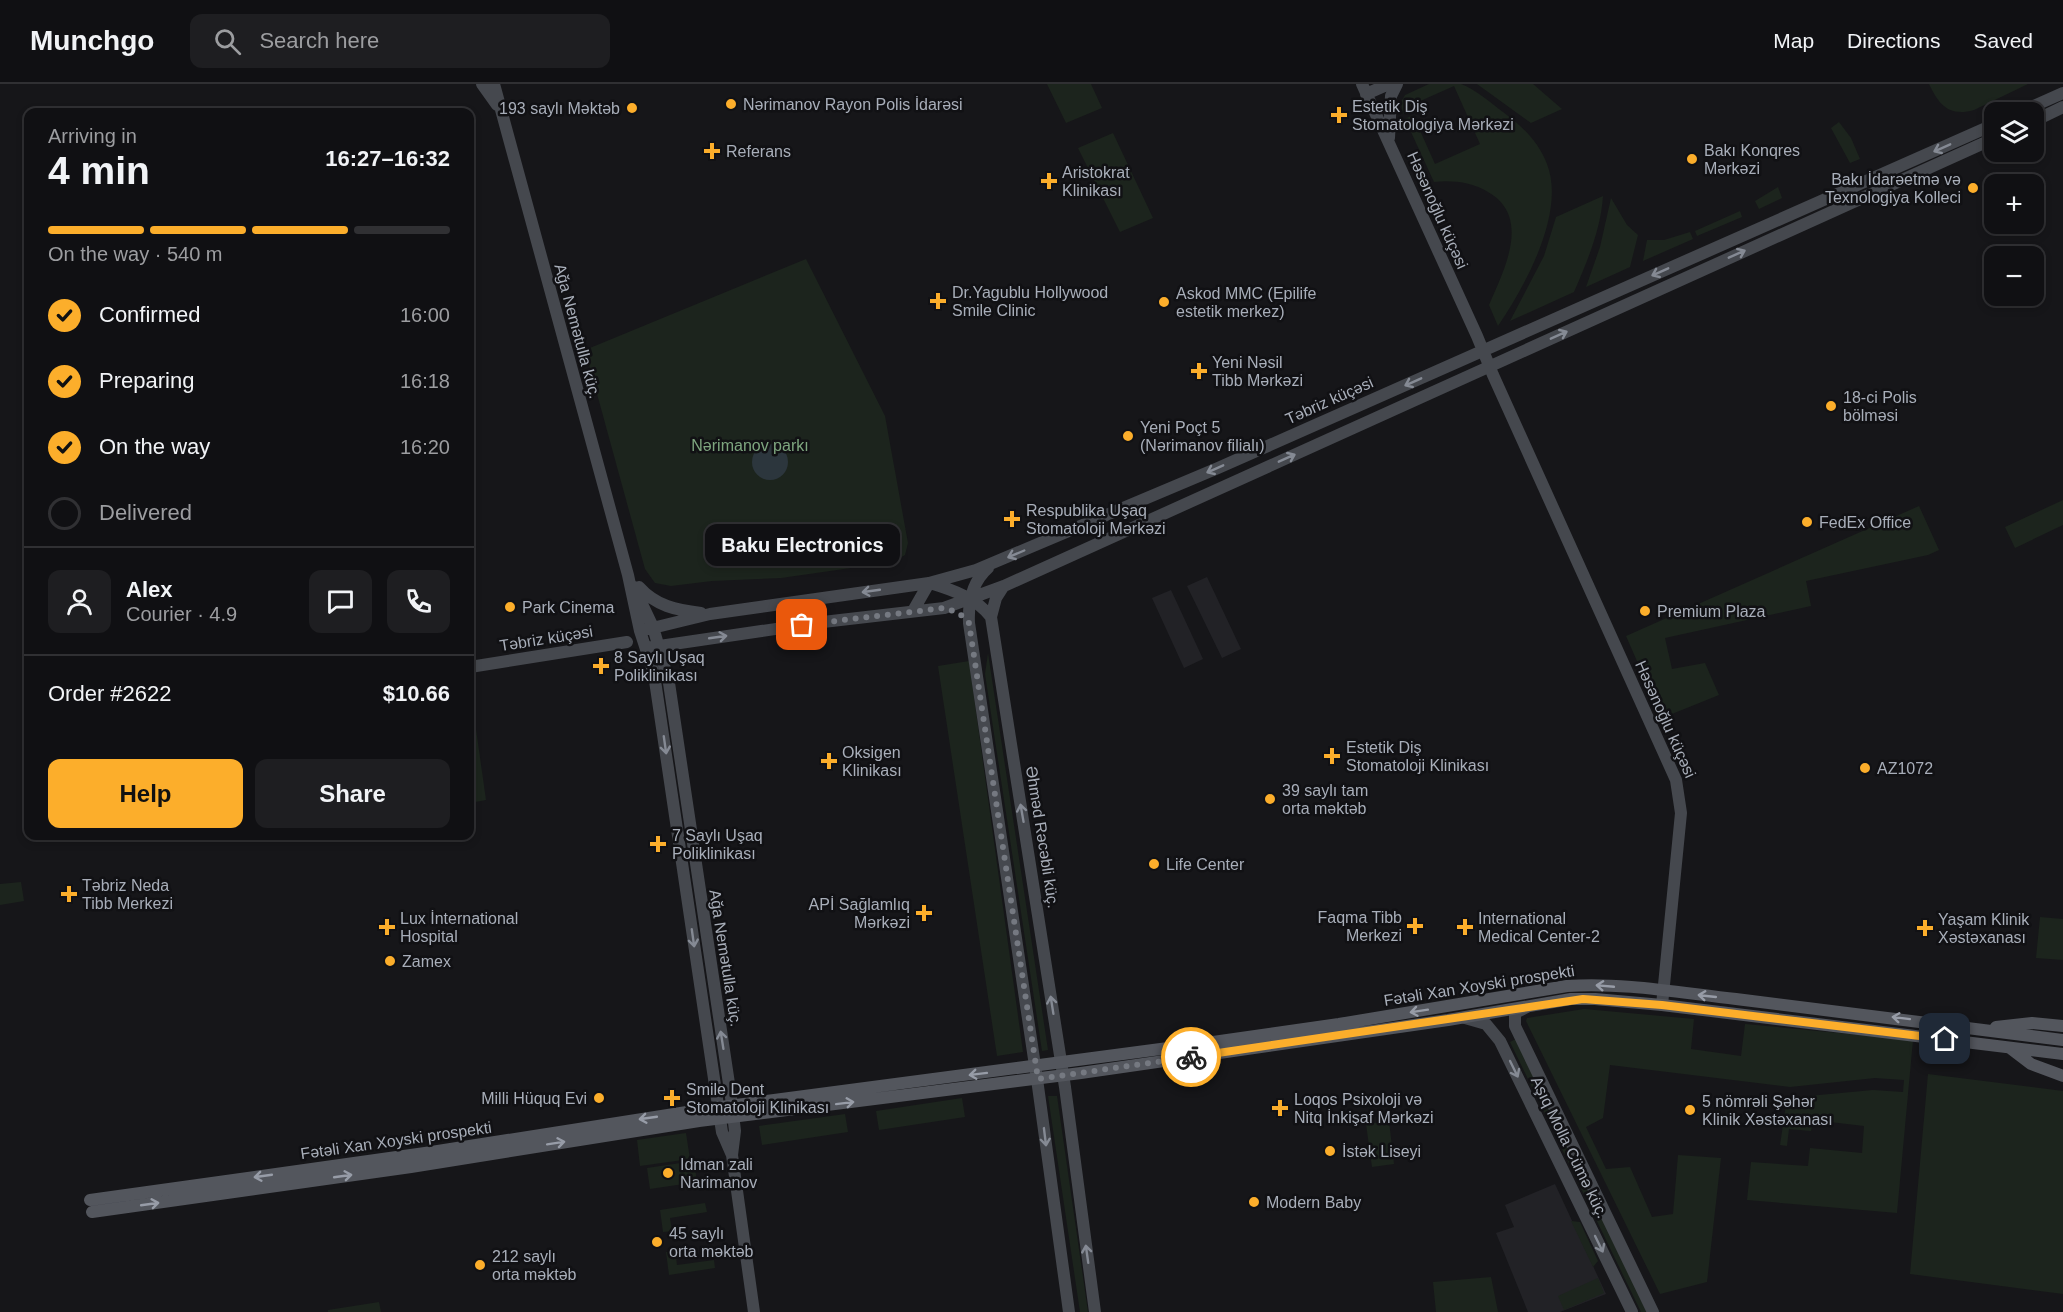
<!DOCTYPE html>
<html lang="en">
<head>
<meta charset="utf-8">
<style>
	body { margin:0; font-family:Arial,sans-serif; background:#1e1e21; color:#f1f3f6; height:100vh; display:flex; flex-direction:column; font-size:22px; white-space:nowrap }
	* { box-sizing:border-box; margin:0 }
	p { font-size:20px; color:#9c9da0 }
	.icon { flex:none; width:33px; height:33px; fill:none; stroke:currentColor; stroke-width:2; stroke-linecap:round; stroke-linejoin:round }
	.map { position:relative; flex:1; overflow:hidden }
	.panel { position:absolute; left:24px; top:24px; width:450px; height:732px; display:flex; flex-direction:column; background:#101013; border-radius:12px; box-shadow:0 3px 9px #0003,0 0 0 2px #303033 }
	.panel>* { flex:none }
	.fabs { position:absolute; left:1984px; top:18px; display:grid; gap:12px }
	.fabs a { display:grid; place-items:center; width:60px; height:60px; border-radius:12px; background:#101013; box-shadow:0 3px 9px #0003,0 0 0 2px #303033; font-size:30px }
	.pin { position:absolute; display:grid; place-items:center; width:51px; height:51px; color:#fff; margin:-26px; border-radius:12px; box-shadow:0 3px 9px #0006 }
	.courier { position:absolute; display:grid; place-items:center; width:60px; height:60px; margin:-30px; border:4px solid #fcae2b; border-radius:50%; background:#fff; color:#222; box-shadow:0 2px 8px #0007 }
	.bubble { position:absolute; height:42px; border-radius:12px; background:#101013; box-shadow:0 3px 9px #0003,0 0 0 2px #303033; font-size:20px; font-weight:700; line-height:42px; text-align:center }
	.overview em { font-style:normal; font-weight:700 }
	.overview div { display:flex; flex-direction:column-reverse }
	.overview { display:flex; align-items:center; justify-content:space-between; height:102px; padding:0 24px }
	h1 { font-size:39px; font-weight:700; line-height:45px }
	.bar { display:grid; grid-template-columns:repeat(4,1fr); gap:9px 6px; align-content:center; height:72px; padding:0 24px }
	.bar i { height:8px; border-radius:4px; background:#303033 }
	.bar .selected { background:#fcae2b }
	.bar p { grid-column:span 4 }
	.line { display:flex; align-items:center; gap:15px; padding:0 24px; border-top:2px solid #303033 }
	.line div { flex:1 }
	.round { display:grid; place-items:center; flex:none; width:63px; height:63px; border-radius:12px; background:#1e1e21 }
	ol { padding:0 24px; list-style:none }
	li { display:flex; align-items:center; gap:18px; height:66px }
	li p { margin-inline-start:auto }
	li .icon { padding:6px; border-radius:50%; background:#fcae2b; color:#111; stroke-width:4 }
	li:last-child { color:#9c9da0 }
	li i { width:33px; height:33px; border:3px solid #303033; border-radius:50% }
	.cta { display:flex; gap:12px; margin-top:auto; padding:12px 24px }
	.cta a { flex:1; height:69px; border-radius:12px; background:#fcae2b; color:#111; font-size:24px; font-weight:700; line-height:69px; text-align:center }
	.cta a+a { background:#1e1e21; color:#f1f3f6 }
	header { display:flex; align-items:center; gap:36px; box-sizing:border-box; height:84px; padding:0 30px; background:#101013; border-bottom:2px solid #303033 }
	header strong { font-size:28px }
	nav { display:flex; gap:33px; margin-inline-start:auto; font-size:21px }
	.search { width:420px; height:54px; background:#1e1e21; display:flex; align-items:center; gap:15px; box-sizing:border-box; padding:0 21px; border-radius:12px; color:#9c9da0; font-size:22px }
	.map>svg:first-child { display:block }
	.built { fill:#222226 }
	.green { fill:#1c241d }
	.water { fill:#2c363d }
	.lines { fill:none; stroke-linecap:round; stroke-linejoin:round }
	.secondary { stroke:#45484e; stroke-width:12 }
	.primary { stroke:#53565d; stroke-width:12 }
	.oneway { stroke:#858a94 }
	.oneway2 { stroke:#979ca7 }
	.done { stroke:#757981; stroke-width:6; stroke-dasharray:0 10.8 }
	.route { stroke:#fcae2b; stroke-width:8 }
	.poi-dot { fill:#fcae2b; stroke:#111114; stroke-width:2 }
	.labels { text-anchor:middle; stroke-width:5; stroke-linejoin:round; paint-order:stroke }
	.poi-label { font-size:16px; fill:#a8aeb9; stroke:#111114; text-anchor:start }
	.street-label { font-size:16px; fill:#a8aeb9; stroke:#111114 }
	.park-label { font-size:16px; fill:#7ea57f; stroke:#111114 }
</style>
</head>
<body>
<header>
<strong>Munchgo</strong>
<div class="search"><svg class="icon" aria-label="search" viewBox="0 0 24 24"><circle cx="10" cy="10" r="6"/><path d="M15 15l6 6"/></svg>Search here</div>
<nav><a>Map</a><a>Directions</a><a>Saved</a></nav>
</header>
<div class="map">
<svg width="2063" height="1228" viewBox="0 0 2063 1228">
	<rect width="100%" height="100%" fill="#161619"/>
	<path class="built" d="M1207,493L1241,565L1222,574L1187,502Z
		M1171,506L1203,575L1184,584L1152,514Z
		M1555,1100L1606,1210L1560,1228H1528L1496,1149L1514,1143L1505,1121Z"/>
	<path class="green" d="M1047,0H1091L1102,24L1066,39Z
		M1429,0C1438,0 1452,0 1461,0C1475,5 1491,19 1503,28C1522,42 1538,57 1547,80C1566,129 1525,202 1498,242L1489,221C1504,186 1532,133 1488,108C1472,98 1452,96 1434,98L1405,35L1413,31L1435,80L1480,60L1454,2L1409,22L1411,26L1403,30L1401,18L1405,11Z
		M1477,0H1533L1562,25L1531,39Z
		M1929,0H2028L1974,26C1949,33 1939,21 1929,0Z
		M1839,38L1851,54L1860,75L1850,79L1831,44Z
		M1113,49L1153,134L1120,148L1078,64Z
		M1778,103L1782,114L1759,125L1755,117Z
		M1603,112C1601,145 1587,178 1574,208L1510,237L1544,172L1556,133Z
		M1611,114L1627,141L1638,151L1630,183L1586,203L1600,163Z
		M1740,127L1742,133L1697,152L1695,147Z
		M1690,148L1693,155L1643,177L1647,156H1664Z
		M806,175L885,332L908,459L905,471L893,478L781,494L712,497L671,502L655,499L645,485L585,266Z
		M2063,416V441L2015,464L2005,443Z
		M1919,422L1939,466L1928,471L1806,497L1811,522L1665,554L1672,585L1705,579L1719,611L1662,634L1626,552Z
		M988,569L1048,966L1042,967L985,590Z
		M969,577L1023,968L997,972L938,582Z
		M476,645L486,716L470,719V646Z
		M21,798L24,817L0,821V800Z
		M2040,833L2063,835V876L2036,874Z
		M1584,925L1694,935L1691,965L1741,972L1745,940L1913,956L1897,1129L1747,1116L1751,1078L1808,1082L1810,1064L1862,1069L1864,1042L1813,1036L1811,1047L1789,1045L1787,1062L1780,1061L1787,1014L1873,1006L1903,1008L1904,996L1875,994L1790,1003L1610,981L1603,1034L1586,1043L1606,1085L1630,1083L1652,1133L1673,1130L1678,1071L1721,1074L1707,1198L1660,1210L1526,937L1527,934Z
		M1516,955L1647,1228H1641L1510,958Z
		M1928,990L2063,1007V1210L1910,1190Z
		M1048,1012H1057L1088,1228H1080Z
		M962,1014L965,1033L879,1046L876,1027Z
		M845,1030L848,1048L762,1061L759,1042Z
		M1389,1037L1394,1080L1372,1083L1366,1040Z
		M686,1049L690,1075L640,1082L637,1056Z
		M694,1077L697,1098L650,1105L647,1084Z
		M705,1119L707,1128L670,1134L672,1147L663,1148L660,1126Z
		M1571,1137L1580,1138L1598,1177L1593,1183Z
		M675,1167L677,1181L714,1176L715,1184L669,1191L666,1168Z
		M1491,1193L1498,1228H1436L1433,1198Z
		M1598,1194L1604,1209L1564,1226L1558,1212Z
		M379,1218L381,1228H328V1226Z"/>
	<path class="water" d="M752 378a18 18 0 1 1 36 0a18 18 0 1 1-36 0Z"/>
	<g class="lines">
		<path class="secondary" d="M482,0L497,21
			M494,0L628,491L640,547L654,590L720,1035L722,1048L732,1071
			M1362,0L1477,252L1493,291L1676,696L1681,729L1662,921
			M1366,10L1389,0
			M2020,28L2063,9
			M2034,37L2063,23
			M1389,54L1391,12L1397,0
			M988,484C972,498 968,518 969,539L1037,995L1069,1228
			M930,499C953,506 976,514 991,533
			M634,503L653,543L669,599L731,1013L735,1047L732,1071L754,1228
			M639,503C656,522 676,526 701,529
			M1003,503L996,514L991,533L1065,1003L1095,1228
			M913,527L929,499
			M640,547L710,530L929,499L976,486L1218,384L1995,40
			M646,564L823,538L944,524L1004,502L1995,54
			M470,583L627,558
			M1527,923L1515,929V942L1653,1228
			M1465,934L1486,940L1500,957L1632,1228"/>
		<path class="primary" d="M1996,943L2032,939L2063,942
			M2010,964L2031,980L2063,992
			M90,1116L425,1069L706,1025L1206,959L1339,940L1567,902C1622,898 1681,909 1736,915C1845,928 1954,942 2063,956
			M92,1128L411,1083L699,1037L1081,989L1448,936L1571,915H1595L1662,921L2063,970"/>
	</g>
	<defs><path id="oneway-shaft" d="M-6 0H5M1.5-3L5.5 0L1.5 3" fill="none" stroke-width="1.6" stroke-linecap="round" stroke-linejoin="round" transform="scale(1.5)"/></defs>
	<g class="oneway">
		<use href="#oneway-shaft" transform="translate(1942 64) rotate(156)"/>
		<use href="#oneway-shaft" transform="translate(1737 170) rotate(-24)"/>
		<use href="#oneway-shaft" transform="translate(1660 188) rotate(156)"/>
		<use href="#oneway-shaft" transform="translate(1559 251) rotate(-24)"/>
		<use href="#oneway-shaft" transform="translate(1413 298) rotate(156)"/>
		<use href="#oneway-shaft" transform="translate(1287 374) rotate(-24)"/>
		<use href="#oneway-shaft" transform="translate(1215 385) rotate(156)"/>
		<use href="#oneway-shaft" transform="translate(1016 470) rotate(157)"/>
		<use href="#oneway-shaft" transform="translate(871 507) rotate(172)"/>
		<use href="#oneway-shaft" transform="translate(718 553) rotate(-8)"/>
		<use href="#oneway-shaft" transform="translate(665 661) rotate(82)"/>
		<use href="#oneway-shaft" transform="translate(1022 729) rotate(-100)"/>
		<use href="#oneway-shaft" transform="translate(693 854) rotate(82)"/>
		<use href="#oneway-shaft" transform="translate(1052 921) rotate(-99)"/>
		<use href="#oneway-shaft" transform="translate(722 956) rotate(-99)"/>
		<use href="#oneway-shaft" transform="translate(1514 985) rotate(64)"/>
		<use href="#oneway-shaft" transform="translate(1045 1053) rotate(83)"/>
		<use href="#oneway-shaft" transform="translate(1599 1160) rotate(64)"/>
		<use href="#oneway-shaft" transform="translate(1087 1170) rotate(-98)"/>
	</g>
	<g class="oneway2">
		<use href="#oneway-shaft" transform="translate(1605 902) rotate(-175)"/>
		<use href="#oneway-shaft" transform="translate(1707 912) rotate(-174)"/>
		<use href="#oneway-shaft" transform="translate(1419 927) rotate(171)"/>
		<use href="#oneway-shaft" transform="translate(1901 934) rotate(-173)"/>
		<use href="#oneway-shaft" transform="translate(978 990) rotate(173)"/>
		<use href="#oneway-shaft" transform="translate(845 1019) rotate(-7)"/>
		<use href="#oneway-shaft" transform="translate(648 1034) rotate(172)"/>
		<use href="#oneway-shaft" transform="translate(556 1059) rotate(-9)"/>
		<use href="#oneway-shaft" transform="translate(263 1092) rotate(172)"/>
		<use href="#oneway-shaft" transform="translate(343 1092) rotate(-8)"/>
		<use href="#oneway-shaft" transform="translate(150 1120) rotate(-8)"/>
	</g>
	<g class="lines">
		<path class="done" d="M802,541L944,524L959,529L969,539L1038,995L1191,973"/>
		<path class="route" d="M1191,973L1583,915L1662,921L1945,955"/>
	</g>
	<g class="poi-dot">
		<circle cx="731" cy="20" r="6"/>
		<circle cx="632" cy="24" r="6"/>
		<path d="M1336 22h6v6h6v6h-6v6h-6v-6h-6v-6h6z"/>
		<path d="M709 58h6v6h6v6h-6v6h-6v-6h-6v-6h6z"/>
		<circle cx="1692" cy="75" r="6"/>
		<path d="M1046 88h6v6h6v6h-6v6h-6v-6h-6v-6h6z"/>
		<circle cx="1973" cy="104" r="6"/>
		<path d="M935 208h6v6h6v6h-6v6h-6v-6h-6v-6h6z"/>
		<circle cx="1164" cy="218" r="6"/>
		<path d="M1196 278h6v6h6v6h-6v6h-6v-6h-6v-6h6z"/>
		<circle cx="1831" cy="322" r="6"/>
		<circle cx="1128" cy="352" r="6"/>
		<path d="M1009 426h6v6h6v6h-6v6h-6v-6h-6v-6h6z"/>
		<circle cx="1807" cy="438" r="6"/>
		<circle cx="510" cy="523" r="6"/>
		<circle cx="1645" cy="527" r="6"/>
		<path d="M598 573h6v6h6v6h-6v6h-6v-6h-6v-6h6z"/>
		<path d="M1329 663h6v6h6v6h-6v6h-6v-6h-6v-6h6z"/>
		<path d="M826 668h6v6h6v6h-6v6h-6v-6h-6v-6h6z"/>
		<circle cx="1865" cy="684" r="6"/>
		<circle cx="1270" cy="715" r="6"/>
		<path d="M655 751h6v6h6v6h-6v6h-6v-6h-6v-6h6z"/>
		<circle cx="1154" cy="780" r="6"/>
		<path d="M66 801h6v6h6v6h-6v6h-6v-6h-6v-6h6z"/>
		<path d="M921 820h6v6h6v6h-6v6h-6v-6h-6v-6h6z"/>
		<path d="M1412 833h6v6h6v6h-6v6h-6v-6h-6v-6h6z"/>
		<path d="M384 834h6v6h6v6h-6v6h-6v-6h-6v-6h6z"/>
		<path d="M1462 834h6v6h6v6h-6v6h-6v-6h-6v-6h6z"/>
		<path d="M1922 835h6v6h6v6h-6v6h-6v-6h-6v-6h6z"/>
		<circle cx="390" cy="877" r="6"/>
		<circle cx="599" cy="1014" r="6"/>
		<path d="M669 1005h6v6h6v6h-6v6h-6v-6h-6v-6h6z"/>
		<path d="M1277 1015h6v6h6v6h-6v6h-6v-6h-6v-6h6z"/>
		<circle cx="1690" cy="1026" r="6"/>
		<circle cx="1330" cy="1067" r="6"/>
		<circle cx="668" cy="1089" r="6"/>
		<circle cx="1254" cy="1118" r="6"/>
		<circle cx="657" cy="1158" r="6"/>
		<circle cx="480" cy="1181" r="6"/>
	</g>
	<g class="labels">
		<g class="poi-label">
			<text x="743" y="26">Nərimanov Rayon Polis İdarəsi</text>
			<text x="1352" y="28">Estetik Diş<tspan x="1352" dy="18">Stomatologiya Mərkəzi</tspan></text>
			<text x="620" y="30" text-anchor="end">193 saylı Məktəb</text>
			<text x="1704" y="72">Bakı Konqres<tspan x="1704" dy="18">Mərkəzi</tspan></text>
			<text x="726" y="73">Referans</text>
			<text x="1062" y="94">Aristokrat<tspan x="1062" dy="18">Klinikası</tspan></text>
			<text x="1961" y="101" text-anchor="end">Bakı İdarəetmə və<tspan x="1961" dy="18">Texnologiya Kolleci</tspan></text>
			<text x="952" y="214">Dr.Yagublu Hollywood<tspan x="952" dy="18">Smile Clinic</tspan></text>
			<text x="1176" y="215">Askod MMC (Epilife<tspan x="1176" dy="18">estetik merkez)</tspan></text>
			<text x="1212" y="284">Yeni Nəsil<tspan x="1212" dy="18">Tibb Mərkəzi</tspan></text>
			<text x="1843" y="319">18-ci Polis<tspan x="1843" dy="18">bölməsi</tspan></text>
			<text x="1140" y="349">Yeni Poçt 5<tspan x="1140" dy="18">(Nərimanov filialı)</tspan></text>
			<text x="1026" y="432">Respublika Uşaq<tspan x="1026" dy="18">Stomatoloji Mərkəzi</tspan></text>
			<text x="1819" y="444">FedEx Office</text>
			<text x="522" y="529">Park Cinema</text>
			<text x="1657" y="533">Premium Plaza</text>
			<text x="614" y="579">8 Saylı Uşaq<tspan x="614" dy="18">Poliklinikası</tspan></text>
			<text x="1346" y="669">Estetik Diş<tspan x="1346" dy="18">Stomatoloji Klinikası</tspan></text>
			<text x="842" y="674">Oksigen<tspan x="842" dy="18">Klinikası</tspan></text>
			<text x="1877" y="690">AZ1072</text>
			<text x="1282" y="712">39 saylı tam<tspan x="1282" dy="18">orta məktəb</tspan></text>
			<text x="672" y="757">7 Saylı Uşaq<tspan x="672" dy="18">Poliklinikası</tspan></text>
			<text x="1166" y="786">Life Center</text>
			<text x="82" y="807">Təbriz Neda<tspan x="82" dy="18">Tibb Merkezi</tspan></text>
			<text x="910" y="826" text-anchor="end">APİ Sağlamlıq<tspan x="910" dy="18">Mərkəzi</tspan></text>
			<text x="1402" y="839" text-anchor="end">Faqma Tibb<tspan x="1402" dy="18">Merkezi</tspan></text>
			<text x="400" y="840">Lux İnternational<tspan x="400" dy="18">Hospital</tspan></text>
			<text x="1478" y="840">International<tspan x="1478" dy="18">Medical Center-2</tspan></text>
			<text x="1938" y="841">Yaşam Klinik<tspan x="1938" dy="18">Xəstəxanası</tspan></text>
			<text x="402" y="883">Zamex</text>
			<text x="686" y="1011">Smile Dent<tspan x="686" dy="18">Stomatoloji Klinikası</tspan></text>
			<text x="587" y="1020" text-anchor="end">Milli Hüquq Evi</text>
			<text x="1294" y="1021">Loqos Psixoloji və<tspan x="1294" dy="18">Nitq İnkişaf Mərkəzi</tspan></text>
			<text x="1702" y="1023">5 nömrəli Şəhər<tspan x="1702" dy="18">Klinik Xəstəxanası</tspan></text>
			<text x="1342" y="1073">İstək Liseyi</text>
			<text x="680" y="1086">Idman zali<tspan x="680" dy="18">Narimanov</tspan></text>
			<text x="1266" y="1124">Modern Baby</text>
			<text x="669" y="1155">45 saylı<tspan x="669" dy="18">orta məktəb</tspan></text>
			<text x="492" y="1178">212 saylı<tspan x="492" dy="18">orta məktəb</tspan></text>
		</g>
		<g class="street-label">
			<text transform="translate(1438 126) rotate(66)" y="6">Həsənoğlu küçəsi</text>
			<text transform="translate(578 247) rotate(75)" y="6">Ağa Nemətulla küç.</text>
			<text transform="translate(1329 316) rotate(-24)" y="6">Təbriz küçəsi</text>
			<text transform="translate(546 554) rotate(-9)" y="6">Təbriz küçəsi</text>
			<text transform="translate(1666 635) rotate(66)" y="6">Həsənoğlu küçəsi</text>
			<text transform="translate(1043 753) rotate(81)" y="6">Əhməd Rəcəbli küç.</text>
			<text transform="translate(726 874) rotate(81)" y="6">Ağa Nemətulla küç.</text>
			<text transform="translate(1479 901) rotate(-9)" y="6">Fətəli Xan Xoyski prospekti</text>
			<text transform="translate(396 1056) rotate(-8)" y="6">Fətəli Xan Xoyski prospekti</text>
			<text transform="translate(1570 1063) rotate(64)" y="6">Aşıq Molla Cümə küç.</text>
		</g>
		<g class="park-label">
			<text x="750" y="367">Nərimanov parkı</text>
		</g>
	</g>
</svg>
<div class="fabs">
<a><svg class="icon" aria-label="layers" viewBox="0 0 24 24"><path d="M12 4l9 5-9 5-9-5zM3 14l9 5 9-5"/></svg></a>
<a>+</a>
<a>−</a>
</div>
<div class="pin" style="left:802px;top:541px;background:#ea580c"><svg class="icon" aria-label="bag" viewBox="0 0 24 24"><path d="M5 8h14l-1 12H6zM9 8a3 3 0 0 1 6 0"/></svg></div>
<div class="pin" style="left:1945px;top:955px;background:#1f2937"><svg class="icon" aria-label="home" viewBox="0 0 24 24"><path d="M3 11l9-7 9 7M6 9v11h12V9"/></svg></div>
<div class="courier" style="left:1191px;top:973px"><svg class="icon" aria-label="bike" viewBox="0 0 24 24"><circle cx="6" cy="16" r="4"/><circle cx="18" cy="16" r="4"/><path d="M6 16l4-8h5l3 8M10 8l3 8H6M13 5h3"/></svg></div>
<div class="bubble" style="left:705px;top:440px;width:195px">Baku Electronics</div>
<section class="panel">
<div class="overview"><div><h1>4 min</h1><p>Arriving in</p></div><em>16:27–16:32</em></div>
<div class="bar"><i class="selected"></i><i class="selected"></i><i class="selected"></i><i></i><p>On the way · 540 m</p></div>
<ol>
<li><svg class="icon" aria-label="check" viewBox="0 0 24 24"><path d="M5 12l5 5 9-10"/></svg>Confirmed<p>16:00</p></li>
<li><svg class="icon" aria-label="check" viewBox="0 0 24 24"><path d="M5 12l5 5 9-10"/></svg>Preparing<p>16:18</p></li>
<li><svg class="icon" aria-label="check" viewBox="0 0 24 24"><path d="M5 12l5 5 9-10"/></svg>On the way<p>16:20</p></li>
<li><i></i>Delivered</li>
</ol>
<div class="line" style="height:108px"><a class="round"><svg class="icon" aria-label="person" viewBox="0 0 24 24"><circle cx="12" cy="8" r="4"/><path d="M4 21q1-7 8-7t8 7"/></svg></a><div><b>Alex</b><p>Courier · 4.9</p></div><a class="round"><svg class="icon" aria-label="chat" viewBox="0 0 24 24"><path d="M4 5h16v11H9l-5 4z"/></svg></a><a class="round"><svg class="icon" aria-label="phone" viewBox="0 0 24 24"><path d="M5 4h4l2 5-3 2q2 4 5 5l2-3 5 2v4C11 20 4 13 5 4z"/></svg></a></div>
<div class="line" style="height:78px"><div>Order #2622</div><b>$10.66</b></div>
<div class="cta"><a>Help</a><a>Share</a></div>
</section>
</div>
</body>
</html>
